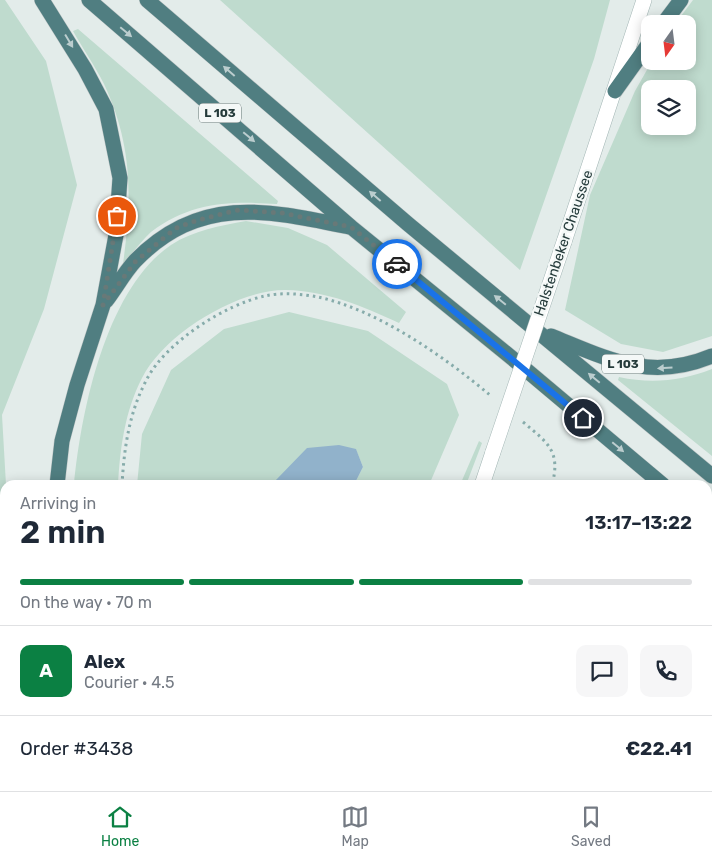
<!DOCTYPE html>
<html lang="en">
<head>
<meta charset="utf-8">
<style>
	body { margin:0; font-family:Rubik,sans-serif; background:#f6f6f7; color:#1f2937; height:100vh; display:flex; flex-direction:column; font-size:19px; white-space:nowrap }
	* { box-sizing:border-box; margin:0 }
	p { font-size:16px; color:#747a83 }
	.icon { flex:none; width:28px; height:28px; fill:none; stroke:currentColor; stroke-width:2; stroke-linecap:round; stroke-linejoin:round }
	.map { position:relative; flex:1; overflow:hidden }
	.side { position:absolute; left:0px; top:480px; width:712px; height:311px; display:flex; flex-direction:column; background:#fff; border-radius:15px 15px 0 0; box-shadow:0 2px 12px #0003 }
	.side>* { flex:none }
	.needle { width:32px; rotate:194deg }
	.fabs { position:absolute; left:641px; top:15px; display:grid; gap:10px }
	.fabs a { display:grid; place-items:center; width:55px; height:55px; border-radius:10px; background:#fff; box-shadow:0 2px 12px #0003; font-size:25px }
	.pin { position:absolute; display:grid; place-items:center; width:42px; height:42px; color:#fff; margin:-21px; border:2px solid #fff; border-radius:50%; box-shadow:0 1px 5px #0007 }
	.courier { position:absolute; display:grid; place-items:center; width:50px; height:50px; margin:-25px; border:4px solid #1a73e8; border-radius:50%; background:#fff; color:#222; box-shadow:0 1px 6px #0007 }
	.overview em { font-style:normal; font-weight:600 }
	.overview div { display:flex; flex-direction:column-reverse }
	.overview { display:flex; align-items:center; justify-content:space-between; height:85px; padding:0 20px }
	h1 { font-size:32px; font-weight:600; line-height:38px }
	.bar { display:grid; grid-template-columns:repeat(4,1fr); gap:8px 5px; align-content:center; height:60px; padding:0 20px }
	.bar i { height:6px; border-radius:4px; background:#e0e1e3 }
	.bar .on { background:#0b8043 }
	.bar p { grid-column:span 4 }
	.line { display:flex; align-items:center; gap:12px; padding:0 20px; border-top:1px solid #e0e1e3 }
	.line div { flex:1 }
	.round { display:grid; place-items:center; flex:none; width:52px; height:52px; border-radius:10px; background:#f6f6f7 }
	.tabs { display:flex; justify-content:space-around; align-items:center; height:70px; border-top:1px solid #e0e1e3; background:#fff; font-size:14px; color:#747a83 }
	.tabs a { display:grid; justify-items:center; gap:2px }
	.tabs .on { color:#0b8043 }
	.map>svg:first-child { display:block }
	.green { fill:#bfdbce; fill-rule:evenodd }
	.water { fill:#91b2cb }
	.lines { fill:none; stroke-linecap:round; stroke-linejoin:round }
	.minor-casing { stroke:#a6b3b2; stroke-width:16 }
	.secondary-casing { stroke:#a3b6b5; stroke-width:16 }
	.trunk-casing { stroke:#c2c8c8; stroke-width:16 }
	.path { stroke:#87acab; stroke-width:3; stroke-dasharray:2.5 4; stroke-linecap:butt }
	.minor { stroke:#fff; stroke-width:15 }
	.secondary { stroke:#fff; stroke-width:15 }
	.trunk { stroke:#507e81; stroke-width:15 }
	.secondary-bridge-casing { stroke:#a3b6b5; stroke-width:16; stroke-linecap:butt }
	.secondary-bridge { stroke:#fff; stroke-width:15 }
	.oneway { fill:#bbcdce }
	.done { stroke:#687978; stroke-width:5; stroke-dasharray:0 9 }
	.route { stroke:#1a73e8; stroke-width:6 }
	.labels { text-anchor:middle; stroke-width:4.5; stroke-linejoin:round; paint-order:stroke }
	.shield { fill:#f4f8f7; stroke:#637473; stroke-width:1 }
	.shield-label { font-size:12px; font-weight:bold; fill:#253b3b }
	.street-label { font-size:14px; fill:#253b3b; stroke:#f4f8f7 }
</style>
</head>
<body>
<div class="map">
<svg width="712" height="791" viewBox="0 0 712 791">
	<rect width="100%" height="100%" fill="#e3ecea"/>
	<path class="green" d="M0,0H5L46,61L77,185L44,309L2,415L6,485L5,786H297L298,791H0Z
		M220,0H610L594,59L520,270Z
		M693,0H712V336L663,352L621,344L565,310L590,195L635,91L652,61H688V24H675ZM650,89H688V126H650Z
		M78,29L278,201L277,204C230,201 191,202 151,232C141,241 132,254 123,264C132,198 133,146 104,84C95,66 83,49 73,31Z
		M246,221L288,228L327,245L406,312L399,323C362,306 327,291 286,290C238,289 164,334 142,378C125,411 120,448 118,485H74C81,411 106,289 171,245C194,230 220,226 246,221Z
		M289,312L368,331L447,384L459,415L429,485H354L363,467L356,450L269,485H137L142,434L171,370L224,329Z
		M712,369V456L618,380L619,377C651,384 682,381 712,369Z
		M479,441L482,443L466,485H460Z
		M708,706L712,708V791H499L500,786H708Z"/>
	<path class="water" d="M339,445L356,449L363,467L354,485H269L275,481L307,448Z"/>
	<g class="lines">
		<defs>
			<path id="minor" d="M708,692L712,695
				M484,791L485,786"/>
			<path id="secondary" d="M564,242L644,0
				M482,485L493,452
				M386,791L387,786"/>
			<path id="trunk" d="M42,0L85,69L106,109L120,178L116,235L103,305L77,385L62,441L57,485
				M89,0L351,227L512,358L663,485
				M147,0L408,224L712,476
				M663,24L681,0
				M615,91L650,42
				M106,301C116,288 124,273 135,261C200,194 268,210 349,227
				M551,336C608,359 650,382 712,356
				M708,521L712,524"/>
		</defs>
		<use href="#minor" class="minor-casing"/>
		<use href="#secondary" class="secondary-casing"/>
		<use href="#trunk" class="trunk-casing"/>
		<path class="path" d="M523,422C548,443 561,451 552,485
			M122,485C124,449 129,412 147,379C166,342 226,304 265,296C281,292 302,294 318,297C378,310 445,357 491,396"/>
		<use href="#minor" class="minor"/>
		<use href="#secondary" class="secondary"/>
		<use href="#trunk" class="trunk"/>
		<defs>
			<path id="secondary-bridge" d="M493,452L564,242"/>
		</defs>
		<use href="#secondary-bridge" class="secondary-bridge-casing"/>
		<use href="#secondary-bridge" class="secondary-bridge"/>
	</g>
	<defs><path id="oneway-solid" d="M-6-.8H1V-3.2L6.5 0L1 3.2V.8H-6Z" transform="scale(1.25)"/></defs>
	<g class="oneway">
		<use href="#oneway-solid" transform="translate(126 32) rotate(40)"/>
		<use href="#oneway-solid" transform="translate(69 41) rotate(59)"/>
		<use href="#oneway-solid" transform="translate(229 71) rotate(-139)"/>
		<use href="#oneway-solid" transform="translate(249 137) rotate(40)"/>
		<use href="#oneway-solid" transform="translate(375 196) rotate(-139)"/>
		<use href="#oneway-solid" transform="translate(500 300) rotate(-141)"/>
		<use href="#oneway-solid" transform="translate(665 368) rotate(177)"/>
		<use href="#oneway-solid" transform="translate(594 378) rotate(-140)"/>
		<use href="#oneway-solid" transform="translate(618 447) rotate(40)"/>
	</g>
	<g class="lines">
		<path class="done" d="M117,216L103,305L135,262L176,228L198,220L238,210L282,213L351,227L397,264"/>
		<path class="route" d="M397,264L583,418"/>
	</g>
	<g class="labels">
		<g class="shield">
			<rect x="199" y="103.5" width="42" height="19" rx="4"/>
			<rect x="602" y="354.5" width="42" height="19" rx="4"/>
		</g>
		<g class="shield-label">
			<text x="220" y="117">L 103</text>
			<text x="623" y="368">L 103</text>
		</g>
		<g class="street-label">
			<text transform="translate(563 243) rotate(-71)" y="5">Halstenbeker Chaussee</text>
		</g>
	</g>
</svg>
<div class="fabs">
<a><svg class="needle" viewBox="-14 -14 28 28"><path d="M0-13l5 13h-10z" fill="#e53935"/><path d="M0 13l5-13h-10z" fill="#747a83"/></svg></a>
<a><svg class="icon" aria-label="layers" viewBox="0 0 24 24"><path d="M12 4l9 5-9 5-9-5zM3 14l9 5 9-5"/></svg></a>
</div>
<div class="pin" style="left:117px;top:216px;background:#ea580c"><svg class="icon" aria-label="bag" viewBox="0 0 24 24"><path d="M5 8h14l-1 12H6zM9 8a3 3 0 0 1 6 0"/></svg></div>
<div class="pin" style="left:583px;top:418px;background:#1f2937"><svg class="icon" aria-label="home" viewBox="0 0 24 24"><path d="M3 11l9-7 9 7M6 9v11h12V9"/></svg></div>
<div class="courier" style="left:397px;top:264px"><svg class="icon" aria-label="car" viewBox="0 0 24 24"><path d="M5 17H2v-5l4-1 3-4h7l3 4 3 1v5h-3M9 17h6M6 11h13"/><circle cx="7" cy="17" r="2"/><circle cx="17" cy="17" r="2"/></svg></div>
<section class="side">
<div class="overview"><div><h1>2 min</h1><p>Arriving in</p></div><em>13:17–13:22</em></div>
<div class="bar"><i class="on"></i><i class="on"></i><i class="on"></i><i></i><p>On the way · 70 m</p></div>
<div class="line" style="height:90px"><b class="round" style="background:#0b8043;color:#fff">A</b><div><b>Alex</b><p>Courier · 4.5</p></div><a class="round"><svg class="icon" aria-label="chat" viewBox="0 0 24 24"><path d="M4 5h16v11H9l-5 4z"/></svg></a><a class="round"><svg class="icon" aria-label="phone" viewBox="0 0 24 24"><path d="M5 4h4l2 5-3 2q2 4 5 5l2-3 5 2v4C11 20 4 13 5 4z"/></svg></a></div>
<div class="line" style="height:65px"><div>Order #3438</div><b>€22.41</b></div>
</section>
</div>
<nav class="tabs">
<a class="on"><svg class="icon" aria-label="home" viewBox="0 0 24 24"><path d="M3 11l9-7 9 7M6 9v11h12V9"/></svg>Home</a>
<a><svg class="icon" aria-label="map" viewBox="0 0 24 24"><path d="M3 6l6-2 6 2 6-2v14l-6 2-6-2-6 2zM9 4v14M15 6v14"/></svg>Map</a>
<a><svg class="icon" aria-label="saved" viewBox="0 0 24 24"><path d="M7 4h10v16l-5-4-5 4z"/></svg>Saved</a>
</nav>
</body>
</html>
